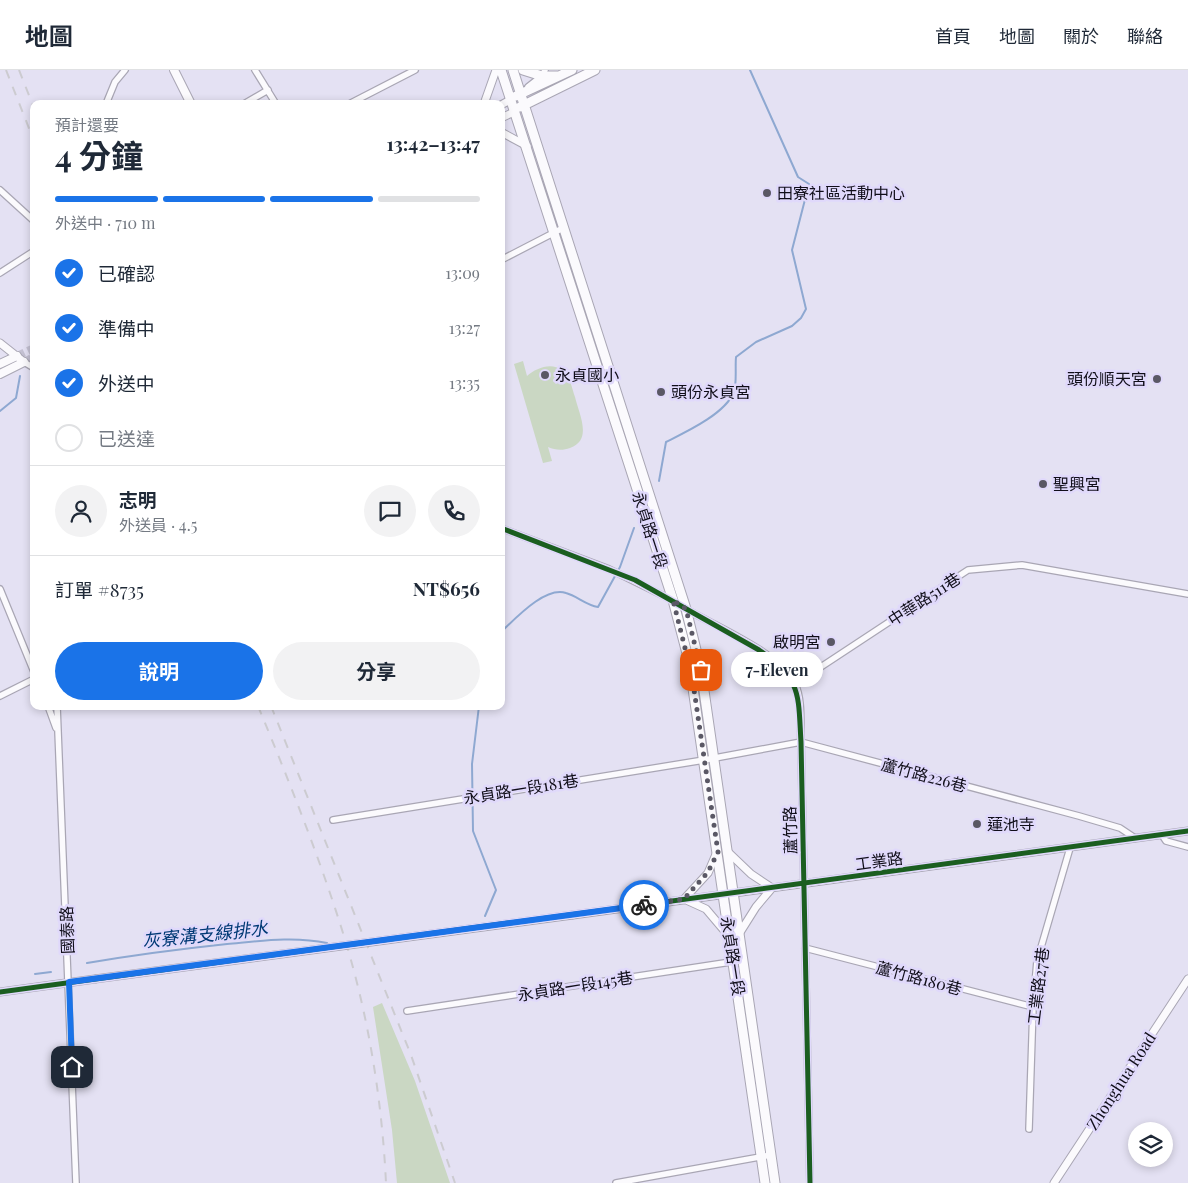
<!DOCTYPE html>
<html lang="zh-TW">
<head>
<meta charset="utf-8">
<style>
	body { margin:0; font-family:"Playfair Display","Noto Sans TC",serif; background:#f2f2f3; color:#1f2937; height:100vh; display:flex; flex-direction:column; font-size:19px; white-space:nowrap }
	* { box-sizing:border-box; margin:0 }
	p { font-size:16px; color:#747a83 }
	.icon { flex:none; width:28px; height:28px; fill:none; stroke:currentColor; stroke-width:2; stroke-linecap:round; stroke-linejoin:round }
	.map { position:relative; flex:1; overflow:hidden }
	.details { position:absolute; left:30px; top:30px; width:475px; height:610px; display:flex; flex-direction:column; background:#fff; border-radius:10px; box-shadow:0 2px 8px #0003 }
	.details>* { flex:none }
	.buttons { position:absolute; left:1128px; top:1052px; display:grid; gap:10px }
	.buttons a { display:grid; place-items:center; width:45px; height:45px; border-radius:50%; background:#fff; box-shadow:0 2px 8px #0003; font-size:25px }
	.pin { position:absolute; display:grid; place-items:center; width:42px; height:42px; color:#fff; margin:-21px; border-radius:10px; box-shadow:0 2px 8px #0006 }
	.courier { position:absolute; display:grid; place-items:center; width:50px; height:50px; margin:-25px; border:4px solid #1a73e8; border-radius:50%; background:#fff; color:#222; box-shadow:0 1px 6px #0007 }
	.bubble { position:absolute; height:35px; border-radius:18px; background:#fff; box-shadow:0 2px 8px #0003; font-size:16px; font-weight:700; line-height:35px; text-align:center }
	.headline em { font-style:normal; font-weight:700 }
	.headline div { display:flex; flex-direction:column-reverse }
	.headline { display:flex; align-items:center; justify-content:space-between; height:85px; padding:0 25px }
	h1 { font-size:32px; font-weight:700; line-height:38px }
	.bar { display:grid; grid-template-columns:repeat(4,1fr); gap:8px 5px; align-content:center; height:60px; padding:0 25px }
	.bar i { height:6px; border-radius:4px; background:#e0e1e3 }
	.bar .selected { background:#1a73e8 }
	.bar p { grid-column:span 4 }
	.line { display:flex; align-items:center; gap:12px; padding:0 25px; border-top:1px solid #e0e1e3 }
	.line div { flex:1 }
	.round { display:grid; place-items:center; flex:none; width:52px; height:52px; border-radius:26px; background:#f2f2f3 }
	ol { padding:0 25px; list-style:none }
	li { display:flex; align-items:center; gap:15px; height:55px }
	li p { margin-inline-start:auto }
	li .icon { padding:5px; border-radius:50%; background:#1a73e8; color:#fff; stroke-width:4 }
	li:last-child { color:#747a83 }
	li i { width:28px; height:28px; border:2px solid #e0e1e3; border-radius:50% }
	.button { display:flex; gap:10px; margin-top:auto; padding:10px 25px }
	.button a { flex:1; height:58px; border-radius:30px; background:#1a73e8; color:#fff; font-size:20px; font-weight:700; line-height:58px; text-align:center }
	.button a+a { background:#f2f2f3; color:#1f2937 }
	header { display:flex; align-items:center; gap:30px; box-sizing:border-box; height:70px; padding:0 25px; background:#fff; border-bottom:1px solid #e0e1e3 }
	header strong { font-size:24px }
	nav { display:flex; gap:28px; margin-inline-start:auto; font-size:18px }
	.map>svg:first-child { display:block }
	.green { fill:#cad7c3 }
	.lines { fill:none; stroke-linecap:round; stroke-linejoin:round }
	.stream { stroke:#8ea8d1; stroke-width:2 }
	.secondary-tunnel { stroke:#c4c1d2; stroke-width:8; stroke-dasharray:8 4; stroke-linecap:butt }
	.minor-casing { stroke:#a9a6b4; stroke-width:8 }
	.tertiary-casing { stroke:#a9a6b4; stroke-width:9 }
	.secondary-casing { stroke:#a9a6b4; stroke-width:10 }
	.primary-casing { stroke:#a9a6b4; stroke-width:11 }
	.minor { stroke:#fbfafd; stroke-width:5.5 }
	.tertiary { stroke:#fbfafd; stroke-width:7 }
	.secondary { stroke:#fbfafd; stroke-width:8 }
	.primary { stroke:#fbfafd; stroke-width:9 }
	.rail { stroke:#cccbd0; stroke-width:2; stroke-dasharray:9 9; stroke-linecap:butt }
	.tertiary-bridge-casing { stroke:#a9a6b4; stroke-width:9; stroke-linecap:butt }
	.tertiary-bridge { stroke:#fbfafd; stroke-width:7 }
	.cycleway-casing { stroke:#e0d9fb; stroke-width:8 }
	.cycleway { stroke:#1b5e20; stroke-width:5 }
	.done { stroke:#5a5865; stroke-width:5; stroke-dasharray:0 9 }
	.route { stroke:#1a73e8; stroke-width:6 }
	.poi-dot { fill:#5a5865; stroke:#e0d9fb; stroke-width:2 }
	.labels { text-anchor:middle; stroke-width:5; stroke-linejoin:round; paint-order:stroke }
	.poi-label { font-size:16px; fill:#100e19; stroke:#e0d9fb; text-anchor:start }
	.street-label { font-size:16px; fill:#100e19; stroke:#e0d9fb }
	.water-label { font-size:18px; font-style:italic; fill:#003975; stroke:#e0d9fb }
</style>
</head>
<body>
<header>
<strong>地圖</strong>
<nav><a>首頁</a><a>地圖</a><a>關於</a><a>聯絡</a></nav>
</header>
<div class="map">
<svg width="1188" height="1113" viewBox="0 0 1188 1113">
	<rect width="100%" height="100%" fill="#e4e1f3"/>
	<path class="green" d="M523,291L527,306C536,298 551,292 562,300C570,305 572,319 575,327C579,344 593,370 570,378C562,381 555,380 548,377L552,391L543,393L514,294Z
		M382,933L415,1011L450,1113H397L392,1060L373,937Z"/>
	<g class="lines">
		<path class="stream" d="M0,341L16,328L20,306
			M659,411L666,372C686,362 725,344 734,322C737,313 735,297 736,287L756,272L792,256L801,248L806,239L792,180L809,114L798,107L750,0
			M501,562C515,549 545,516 566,523C577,526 586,535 598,537L620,497L634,458
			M479,636L472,694L473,761L496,820L485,846
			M87,893C134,885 180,879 227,874C260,871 294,866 327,873
			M35,904L51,902"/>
		<path class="secondary-tunnel" d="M17,286L34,278
			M24,292L34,287"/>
		<defs>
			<path id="minor" d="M255,0L276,34
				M528,17L542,6L545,0
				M106,34L115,12L125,0
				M244,34L268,20
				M349,34L415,0
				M0,120L34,151
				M501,190L563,158
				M0,203L34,181
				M24,292L34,298
				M501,458L609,499L674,531
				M0,519L34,602
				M684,538C715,556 779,582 795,614C803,630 800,655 801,672L810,1113
				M795,614L968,500L1022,495L1188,524
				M0,626L34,609
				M48,636L56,658
				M57,636L76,1113
				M333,750L704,690L801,672L1079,746L1120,758L1135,768
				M1162,765L1166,771L1188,777
				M805,878L1033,937
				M407,941L744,890
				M1029,1059L1033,937L1037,891L1070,778
				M616,1113L771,1085"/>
			<path id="tertiary" d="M484,34L496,0
				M501,35L510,30
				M501,48L514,42
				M501,62L527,76
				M0,273L24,292
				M727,781L751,804L772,818L756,837L739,864
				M717,782L708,803L684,829L706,839L728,865
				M573,845L1188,761
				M0,922L95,909
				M1054,1113L1188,909"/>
			<path id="secondary" d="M174,0L191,34
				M0,294L17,286
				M0,304L24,292"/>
			<path id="primary" d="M501,0L673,530L689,591L765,1113
				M513,0L686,539L701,600L775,1113
				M523,0L542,6H557
				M516,26L572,0
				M520,37L595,0"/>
		</defs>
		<use href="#minor" class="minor-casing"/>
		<use href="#tertiary" class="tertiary-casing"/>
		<use href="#secondary" class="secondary-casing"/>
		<use href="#primary" class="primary-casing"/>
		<use href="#minor" class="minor"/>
		<use href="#tertiary" class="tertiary"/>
		<use href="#secondary" class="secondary"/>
		<use href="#primary" class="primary"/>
		<path class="rail" d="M6,0L34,71
			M19,0L34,38
			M258,636C289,711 319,786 343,863C368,943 382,1029 386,1113
			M271,636L411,985L455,1113"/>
		<defs>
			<path id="tertiary-bridge" d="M95,909L573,845"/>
		</defs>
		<use href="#tertiary-bridge" class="tertiary-bridge-casing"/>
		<use href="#tertiary-bridge" class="tertiary-bridge"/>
		<defs>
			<path id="cycleway" d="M501,458L635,510L759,580C802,610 798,623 801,672L810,1113
				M0,922L1188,761"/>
		</defs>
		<use href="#cycleway" class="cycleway-casing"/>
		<use href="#cycleway" class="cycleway"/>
	</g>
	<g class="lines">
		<path class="done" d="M644,835L684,829L708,802L718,782L692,606L673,530L686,539L701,600"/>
		<path class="route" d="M72,997L69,912L644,835"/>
	</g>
	<g class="poi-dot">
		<circle cx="767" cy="123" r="5"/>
		<circle cx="545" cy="305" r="5"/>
		<circle cx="1157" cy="309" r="5"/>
		<circle cx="661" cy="322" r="5"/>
		<circle cx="1043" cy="414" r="5"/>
		<circle cx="831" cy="572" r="5"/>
		<circle cx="977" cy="754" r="5"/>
	</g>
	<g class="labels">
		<g class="poi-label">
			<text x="777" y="129">田寮社區活動中心</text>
			<text x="555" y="311">永貞國小</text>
			<text x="1147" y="315" text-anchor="end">頭份順天宮</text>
			<text x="671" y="328">頭份永貞宮</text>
			<text x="1053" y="420">聖興宮</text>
			<text x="821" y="578" text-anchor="end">啟明宮</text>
			<text x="987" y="760">蓮池寺</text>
		</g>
		<g class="street-label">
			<text transform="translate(650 460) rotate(72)" y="6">永貞路一段</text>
			<text transform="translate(924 529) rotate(-33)" y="6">中華路511巷</text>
			<text transform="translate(924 705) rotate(15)" y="6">蘆竹路226巷</text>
			<text transform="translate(521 719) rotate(-9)" y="6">永貞路一段181巷</text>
			<text transform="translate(790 760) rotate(-91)" y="6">蘆竹路</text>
			<text transform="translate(879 791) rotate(-8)" y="6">工業路</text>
			<text transform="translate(67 860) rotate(-92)" y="6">國泰路</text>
			<text transform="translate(733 886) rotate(81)" y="6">永貞路一段</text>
			<text transform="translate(919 908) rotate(15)" y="6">蘆竹路180巷</text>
			<text transform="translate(575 916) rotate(-9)" y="6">永貞路一段145巷</text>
			<text transform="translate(1038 916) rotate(-83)" y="6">工業路27巷</text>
			<text transform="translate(1121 1011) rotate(-57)" y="6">Zhonghua Road</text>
		</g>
		<g class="water-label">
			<text transform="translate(205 865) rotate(-6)" y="6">灰寮溝支線排水</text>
		</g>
	</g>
</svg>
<div class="buttons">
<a><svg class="icon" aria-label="layers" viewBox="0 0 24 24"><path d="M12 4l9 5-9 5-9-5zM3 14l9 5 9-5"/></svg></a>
</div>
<div class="pin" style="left:701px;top:600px;background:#ea580c"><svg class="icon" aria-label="bag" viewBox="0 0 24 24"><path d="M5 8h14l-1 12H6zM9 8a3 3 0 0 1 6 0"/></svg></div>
<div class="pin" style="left:72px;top:997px;background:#1f2937"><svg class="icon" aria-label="home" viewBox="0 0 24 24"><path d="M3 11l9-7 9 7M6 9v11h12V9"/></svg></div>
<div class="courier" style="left:644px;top:835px"><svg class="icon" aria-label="bike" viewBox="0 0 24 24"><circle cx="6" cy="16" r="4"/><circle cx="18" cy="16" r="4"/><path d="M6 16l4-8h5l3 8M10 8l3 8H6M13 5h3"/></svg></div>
<div class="bubble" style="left:731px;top:582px;width:92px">7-Eleven</div>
<section class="details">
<div class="headline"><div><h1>4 分鐘</h1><p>預計還要</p></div><em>13:42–13:47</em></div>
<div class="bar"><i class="selected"></i><i class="selected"></i><i class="selected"></i><i></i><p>外送中 · 710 m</p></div>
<ol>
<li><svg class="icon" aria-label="check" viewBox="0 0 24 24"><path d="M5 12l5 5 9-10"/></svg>已確認<p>13:09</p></li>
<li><svg class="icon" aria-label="check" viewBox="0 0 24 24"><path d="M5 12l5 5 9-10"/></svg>準備中<p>13:27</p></li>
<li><svg class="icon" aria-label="check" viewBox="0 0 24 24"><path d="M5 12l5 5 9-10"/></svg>外送中<p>13:35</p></li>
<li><i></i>已送達</li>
</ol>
<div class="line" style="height:90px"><a class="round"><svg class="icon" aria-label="person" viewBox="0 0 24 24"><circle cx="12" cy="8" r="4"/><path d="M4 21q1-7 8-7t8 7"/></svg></a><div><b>志明</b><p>外送員 · 4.5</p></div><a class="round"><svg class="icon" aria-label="chat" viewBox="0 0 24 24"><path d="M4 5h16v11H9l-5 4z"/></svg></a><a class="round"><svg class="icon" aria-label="phone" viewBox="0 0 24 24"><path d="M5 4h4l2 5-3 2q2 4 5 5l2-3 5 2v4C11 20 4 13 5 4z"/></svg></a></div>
<div class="line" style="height:65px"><div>訂單 #8735</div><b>NT$656</b></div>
<div class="button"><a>說明</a><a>分享</a></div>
</section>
</div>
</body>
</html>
